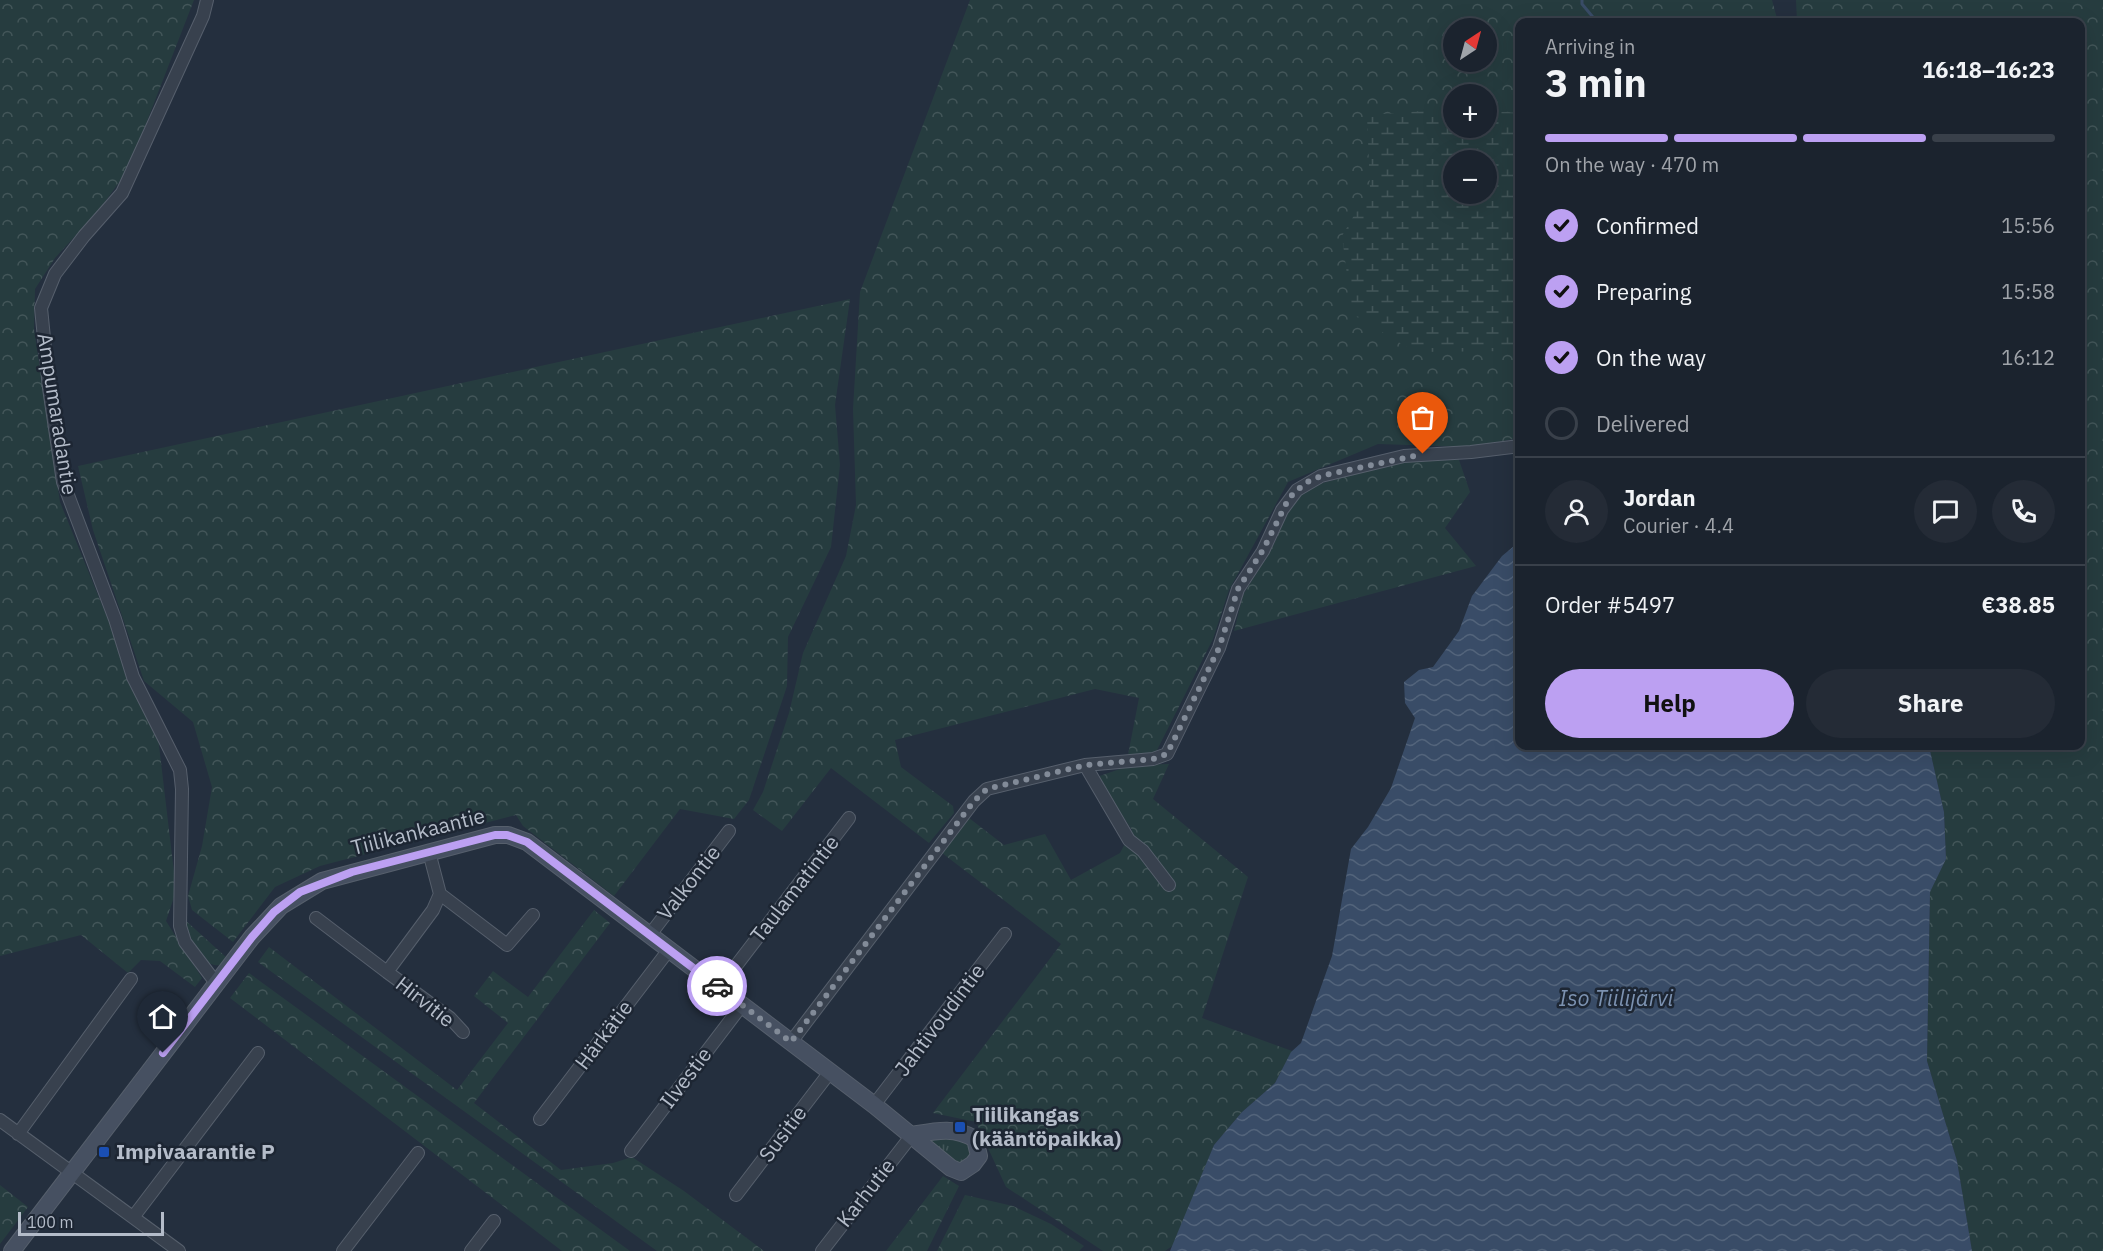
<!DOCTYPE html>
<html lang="en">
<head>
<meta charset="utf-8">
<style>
	body { margin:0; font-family:"IBM Plex Sans",sans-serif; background:#242b36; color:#f1f3f6; height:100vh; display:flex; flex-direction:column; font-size:22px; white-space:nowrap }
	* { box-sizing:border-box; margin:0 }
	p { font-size:20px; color:#a0a4aa }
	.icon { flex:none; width:33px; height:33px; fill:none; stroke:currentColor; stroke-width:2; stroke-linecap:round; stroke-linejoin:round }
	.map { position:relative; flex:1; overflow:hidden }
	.panel { position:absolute; left:1515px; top:18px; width:570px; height:732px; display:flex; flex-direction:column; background:#1b232e; border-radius:12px; box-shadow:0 6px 24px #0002,0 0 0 2px #39404a }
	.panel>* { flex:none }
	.needle { width:39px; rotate:36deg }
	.controls { position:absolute; left:1443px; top:18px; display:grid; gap:12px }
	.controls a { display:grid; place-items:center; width:54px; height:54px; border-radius:50%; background:#1b232e; box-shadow:0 6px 24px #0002,0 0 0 2px #39404a; font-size:30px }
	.scale { position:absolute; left:18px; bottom:15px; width:146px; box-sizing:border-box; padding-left:6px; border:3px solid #b4bcc9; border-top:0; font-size:16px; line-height:21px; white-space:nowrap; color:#b4bcc9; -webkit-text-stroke:4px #1d2633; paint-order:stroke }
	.pin { position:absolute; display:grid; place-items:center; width:51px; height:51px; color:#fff; margin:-62px -26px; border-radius:50% 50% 50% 0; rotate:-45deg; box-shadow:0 0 6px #0007 }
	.pin .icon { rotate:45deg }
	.courier { position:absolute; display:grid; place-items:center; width:60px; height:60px; margin:-30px; border:4px solid #bca0f2; border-radius:50%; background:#fff; color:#222; box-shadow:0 2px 8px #0007 }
	.head em { font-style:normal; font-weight:700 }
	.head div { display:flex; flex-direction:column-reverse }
	.head { display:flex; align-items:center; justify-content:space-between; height:102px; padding:0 30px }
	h1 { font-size:39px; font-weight:700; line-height:45px }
	.bar { display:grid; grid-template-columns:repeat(4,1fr); gap:9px 6px; align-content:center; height:72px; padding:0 30px }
	.bar i { height:8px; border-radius:4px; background:#39404a }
	.bar .on { background:#bca0f2 }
	.bar p { grid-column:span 4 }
	.line { display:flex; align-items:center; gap:15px; padding:0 30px; border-top:2px solid #39404a }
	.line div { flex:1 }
	.round { display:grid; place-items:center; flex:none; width:63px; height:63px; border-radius:32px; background:#242b36 }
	ol { padding:0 30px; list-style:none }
	li { display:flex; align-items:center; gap:18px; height:66px }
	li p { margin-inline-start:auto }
	li .icon { padding:6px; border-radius:50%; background:#bca0f2; color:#111; stroke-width:4 }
	li:last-child { color:#a0a4aa }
	li i { width:33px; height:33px; border:3px solid #39404a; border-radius:50% }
	.primary-button { display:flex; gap:12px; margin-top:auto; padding:12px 30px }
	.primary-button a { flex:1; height:69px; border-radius:36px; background:#bca0f2; color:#111; font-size:24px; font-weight:700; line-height:69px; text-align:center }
	.primary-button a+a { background:#242b36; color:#f1f3f6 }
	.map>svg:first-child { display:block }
	.grass { fill:url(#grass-tufts) }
	.forest { fill:url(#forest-crowns); fill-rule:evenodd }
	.wetland { fill:url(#wetland-marsh); fill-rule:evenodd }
	.water { fill:url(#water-waves) }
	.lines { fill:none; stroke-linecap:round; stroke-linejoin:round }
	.stream { stroke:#394c67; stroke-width:3 }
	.street-casing { stroke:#565f6c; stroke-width:14 }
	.secondary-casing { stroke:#565f6c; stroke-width:18 }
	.street { stroke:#38414e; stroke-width:12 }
	.secondary { stroke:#465061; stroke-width:16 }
	.done { stroke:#828b98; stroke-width:6; stroke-dasharray:0 10.8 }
	.route { stroke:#bca0f2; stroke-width:8 }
	.transit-dot { fill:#1a4fb4; stroke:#1d2633; stroke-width:2 }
	.labels { text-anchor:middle; stroke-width:5; stroke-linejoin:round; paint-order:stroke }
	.street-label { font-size:21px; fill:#b4bcc9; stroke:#1d2633 }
	.poi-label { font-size:21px; font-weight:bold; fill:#b4bcc9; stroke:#1d2633; text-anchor:start }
	.water-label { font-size:22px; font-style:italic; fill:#7c92b1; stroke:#1d2633 }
</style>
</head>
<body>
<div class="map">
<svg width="2103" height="1251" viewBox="0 0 2103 1251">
	<defs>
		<pattern id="grass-tufts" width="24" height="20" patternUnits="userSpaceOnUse" patternTransform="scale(1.5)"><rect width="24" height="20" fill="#263c3f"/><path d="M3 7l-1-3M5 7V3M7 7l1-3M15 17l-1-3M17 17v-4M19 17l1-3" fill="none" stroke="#435659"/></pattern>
		<pattern id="forest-crowns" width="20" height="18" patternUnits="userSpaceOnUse" patternTransform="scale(1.5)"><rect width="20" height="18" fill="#263c3f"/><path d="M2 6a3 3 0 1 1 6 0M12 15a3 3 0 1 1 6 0" fill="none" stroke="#435659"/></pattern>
		<pattern id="wetland-marsh" width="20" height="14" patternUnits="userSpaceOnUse" patternTransform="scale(1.5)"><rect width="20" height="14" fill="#263c3f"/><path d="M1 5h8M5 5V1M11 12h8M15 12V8" fill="none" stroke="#435659"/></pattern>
		<pattern id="water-waves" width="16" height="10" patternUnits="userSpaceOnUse" patternTransform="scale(1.5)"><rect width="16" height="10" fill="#394c67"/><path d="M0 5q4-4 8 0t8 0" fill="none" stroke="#53647b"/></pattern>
	</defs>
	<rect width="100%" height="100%" fill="#242f3e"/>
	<path class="grass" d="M955,1133L974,1149L967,1164L958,1163L922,1138Z"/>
	<path class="forest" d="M0,0H194L128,170L99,210L55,258L35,289L34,329L60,502L111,627L126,677L158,737L174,872V897L166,921L202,978L195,987L160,961L141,960L128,973L81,935L0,956Z
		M970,0H1772L1778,22H1520L1519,438L1470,447L1378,444L1288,482L1229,590L1213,639L1156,752L1128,755L1139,698L1095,689L895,740L901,767L953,806L954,813L929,843L831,768L782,831L753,810L763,792L789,713L803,653L846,556L856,505L853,409L860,292ZM1454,28H1486V62H1454ZM1454,94H1486V128H1454ZM1454,160H1486V194H1454Z
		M1796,0H2103V1251H1972L1957,1161L1927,1061L1930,891L1946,859L1944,812L1929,746H2080V22H1797Z
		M850,299L835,405L840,465L831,547L788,637L787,686L749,800L734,819L680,809L614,896L523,826L516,815L320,866L275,887L233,942L192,910L188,896L202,846L212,787L193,722L144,681L93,530L78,466Z
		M1458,457L1470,492L1445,528L1476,566L1234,631L1243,595L1274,544L1290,506L1305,488L1405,460Z
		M1169,764L1153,799L1248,877L1202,1018L1292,1051L1275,1083L1242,1112L1214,1145L1175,1244L1165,1251H1103L1006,1187L976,1122L933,1113L1061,944L942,853L969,818L1004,845L1045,834L1071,880L1120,853L1132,830L1097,777L1131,765Z
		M594,910L610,923L474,1103L561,1170L613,1163L632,1157L684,1191L764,1251H657L258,962L269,947L457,1090L508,1023L474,996L493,971L528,997Z
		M185,920L227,958L221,965C209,968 192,951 187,940C185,935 186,925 185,920Z
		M249,973L630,1251H562L230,998Z
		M943,1176L959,1186L927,1251H886Z
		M0,1185L28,1207L0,1244Z
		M965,1195L1013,1206L1051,1224L1084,1246L1079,1251H937Z"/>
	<path class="wetland" d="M1453,109L1454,128H1486L1487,111L1519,113L1520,346L1512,351L1415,352L1352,314L1342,236L1370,188L1367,115ZM1454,160H1486V194H1454Z"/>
	<path class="water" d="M1519,542L1520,746H1929L1944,812L1946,859L1930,892L1927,1061L1957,1161L1972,1251H1170L1214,1145L1242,1112L1275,1083L1291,1052L1301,1043L1332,956L1351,849L1368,827L1391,788L1415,718L1405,703L1404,682L1419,670L1433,667L1459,631L1472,596L1502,556Z"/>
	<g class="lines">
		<path class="stream" d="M1582,0V4L1597,22"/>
		<defs>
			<path id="street" d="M207,0L203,16L122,193L84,236L55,274L41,308L49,388L63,482L115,619L133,677L180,770L182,789L180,926L185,942L216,983
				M1085,765L1129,840L1143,851L1169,885
				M429,852L440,894L507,945L533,915
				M440,894L433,910L387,972L450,1018L463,1032
				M316,918L387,972
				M649,936L729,831
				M719,988L849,818
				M791,1042L974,801L987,789L1085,765L1153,759L1167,754L1219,648L1238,589L1263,551L1282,510L1297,490L1321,476L1404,456L1471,452L1520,446
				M874,1105L1005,934
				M540,1119L668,951
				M0,1120L179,1251
				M18,1134L131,979
				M631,1151L742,1005
				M736,1195L830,1072
				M134,1216L258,1053
				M343,1251L418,1153
				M471,1251L494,1221
				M822,1251L912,1135"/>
			<path id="secondary" d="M12,1251L252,937L281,906L322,881L495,835H508L527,842L874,1105L951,1168L961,1172L973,1164L979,1156L975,1139C954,1126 935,1131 912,1135"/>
		</defs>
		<use href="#street" class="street-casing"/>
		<use href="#secondary" class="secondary-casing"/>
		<use href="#street" class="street"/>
		<use href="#secondary" class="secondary"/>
	</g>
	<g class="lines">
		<path class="done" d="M717,986L791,1042L974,801L987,789L1086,765L1153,759L1167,754L1219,648L1238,589L1263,550L1289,498L1305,483L1321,476L1423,454"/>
		<path class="route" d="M163,1053L252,937L274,912L300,892L352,872L495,835H507L527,842L717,986"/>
	</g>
	<g class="transit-dot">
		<rect x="954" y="1121" width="12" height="12" rx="3"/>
		<rect x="98" y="1146" width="12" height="12" rx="3"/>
	</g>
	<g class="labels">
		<g class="street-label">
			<text transform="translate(57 414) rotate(81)" y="7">Ampumaradantie</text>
			<text transform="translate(418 832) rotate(-14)" y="7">Tiilikankaantie</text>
			<text transform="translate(689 883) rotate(-52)" y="7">Valkontie</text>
			<text transform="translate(795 889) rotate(-52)" y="7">Taulamatintie</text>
			<text transform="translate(425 1002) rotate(38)" y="7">Hirvitie</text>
			<text transform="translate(940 1020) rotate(-53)" y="7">Jahtivoudintie</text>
			<text transform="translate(604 1035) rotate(-53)" y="7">Härkätie</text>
			<text transform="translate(686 1078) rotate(-53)" y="7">Ilvestie</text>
			<text transform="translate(783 1134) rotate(-53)" y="7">Susitie</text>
			<text transform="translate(866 1193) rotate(-52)" y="7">Karhutie</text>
		</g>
		<g class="poi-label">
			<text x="972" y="1122">Tiilikangas<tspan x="972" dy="24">(kääntöpaikka)</tspan></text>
			<text x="116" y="1159">Impivaarantie P</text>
		</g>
		<g class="water-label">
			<text x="1616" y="1006">Iso Tiilijärvi</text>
		</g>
	</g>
</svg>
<div class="controls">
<a><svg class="needle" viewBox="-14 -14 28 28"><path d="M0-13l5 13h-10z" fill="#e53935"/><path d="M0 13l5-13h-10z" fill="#a0a4aa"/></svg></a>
<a>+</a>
<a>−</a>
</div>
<div class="scale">100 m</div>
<div class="pin" style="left:1423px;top:454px;background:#ea580c"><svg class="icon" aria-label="bag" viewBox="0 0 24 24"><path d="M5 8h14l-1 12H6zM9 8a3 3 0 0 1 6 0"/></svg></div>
<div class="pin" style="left:163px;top:1053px;background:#1f2937"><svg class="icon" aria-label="home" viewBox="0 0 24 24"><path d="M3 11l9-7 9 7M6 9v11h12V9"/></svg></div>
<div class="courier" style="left:717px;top:986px"><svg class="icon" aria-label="car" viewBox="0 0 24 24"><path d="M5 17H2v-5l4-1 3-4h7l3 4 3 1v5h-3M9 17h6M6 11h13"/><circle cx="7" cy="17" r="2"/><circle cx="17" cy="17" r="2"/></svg></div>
<section class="panel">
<div class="head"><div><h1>3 min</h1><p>Arriving in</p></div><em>16:18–16:23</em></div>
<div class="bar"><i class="on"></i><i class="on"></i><i class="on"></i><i></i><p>On the way · 470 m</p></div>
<ol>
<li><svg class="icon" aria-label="check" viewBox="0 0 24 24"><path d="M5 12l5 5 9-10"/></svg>Confirmed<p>15:56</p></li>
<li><svg class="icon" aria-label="check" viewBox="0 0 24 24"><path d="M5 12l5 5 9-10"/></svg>Preparing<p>15:58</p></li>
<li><svg class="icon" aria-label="check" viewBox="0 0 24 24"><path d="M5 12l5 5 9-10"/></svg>On the way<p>16:12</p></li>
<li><i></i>Delivered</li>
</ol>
<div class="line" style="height:108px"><a class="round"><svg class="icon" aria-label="person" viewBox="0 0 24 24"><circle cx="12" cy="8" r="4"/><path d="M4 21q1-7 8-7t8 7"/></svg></a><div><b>Jordan</b><p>Courier · 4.4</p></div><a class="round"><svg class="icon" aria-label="chat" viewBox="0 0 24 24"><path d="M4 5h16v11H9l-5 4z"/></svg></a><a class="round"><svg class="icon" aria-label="phone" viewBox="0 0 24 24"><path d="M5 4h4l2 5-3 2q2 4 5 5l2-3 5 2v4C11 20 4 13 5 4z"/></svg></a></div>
<div class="line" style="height:78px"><div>Order #5497</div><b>€38.85</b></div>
<div class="primary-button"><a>Help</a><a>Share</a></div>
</section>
</div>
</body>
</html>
